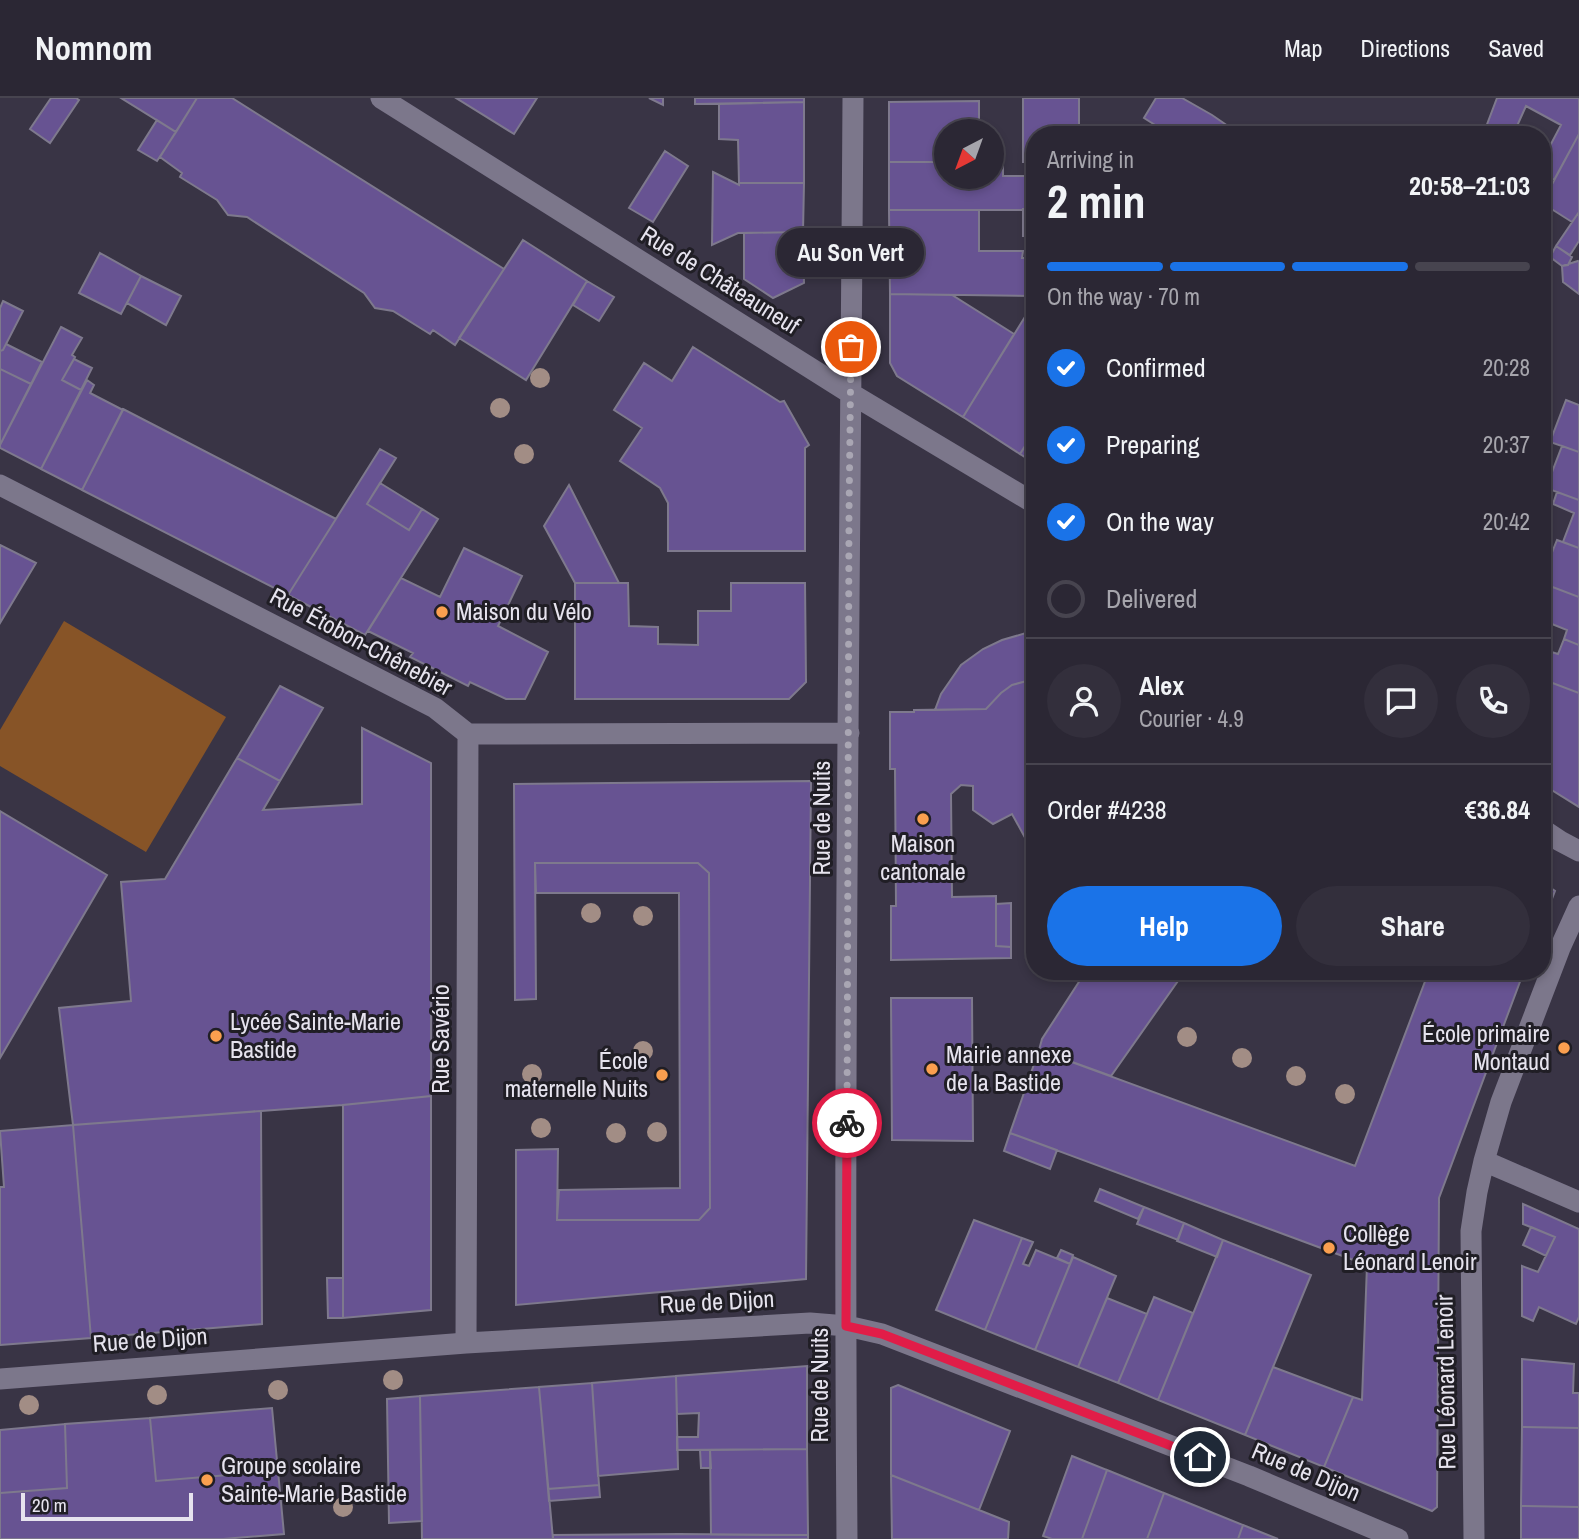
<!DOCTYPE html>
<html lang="en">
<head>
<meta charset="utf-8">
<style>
	body { margin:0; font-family:"Archivo Narrow",sans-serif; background:#332f3c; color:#f1f3f6; height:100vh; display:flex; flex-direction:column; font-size:26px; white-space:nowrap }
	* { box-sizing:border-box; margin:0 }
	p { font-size:23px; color:#a6a5ac }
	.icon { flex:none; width:38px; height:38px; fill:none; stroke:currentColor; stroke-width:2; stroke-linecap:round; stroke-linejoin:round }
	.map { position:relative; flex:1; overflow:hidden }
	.drawer { position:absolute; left:1026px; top:28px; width:525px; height:854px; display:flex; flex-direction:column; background:#2b2734; border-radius:28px; box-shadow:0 4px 10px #0003,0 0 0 2px #47444f }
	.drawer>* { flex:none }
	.needle { width:46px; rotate:221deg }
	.tools { position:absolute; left:934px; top:21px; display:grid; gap:14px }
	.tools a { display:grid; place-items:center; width:70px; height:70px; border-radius:50%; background:#2b2734; box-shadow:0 4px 10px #0003,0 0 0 2px #47444f; font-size:35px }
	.scale { position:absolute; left:21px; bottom:18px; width:172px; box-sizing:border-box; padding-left:7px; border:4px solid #e6e3ee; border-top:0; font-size:19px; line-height:24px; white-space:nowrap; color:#e6e3ee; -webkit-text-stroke:5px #201e25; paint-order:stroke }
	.pin { position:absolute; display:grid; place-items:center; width:60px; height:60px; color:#fff; margin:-30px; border:4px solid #fff; border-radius:50%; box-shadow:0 2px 7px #0007 }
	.courier { position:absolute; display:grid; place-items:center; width:70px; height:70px; margin:-35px; border:5px solid #e11d48; border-radius:50%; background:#fff; color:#222; box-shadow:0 2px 9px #0007 }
	.bubble { position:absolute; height:49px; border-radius:24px; background:#2b2734; box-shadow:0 4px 10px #0003,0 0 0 2px #47444f; font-size:23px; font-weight:700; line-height:49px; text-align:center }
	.overview em { font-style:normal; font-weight:700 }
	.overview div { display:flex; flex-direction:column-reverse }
	.overview { display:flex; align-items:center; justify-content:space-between; height:119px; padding:0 21px }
	h1 { font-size:46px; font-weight:700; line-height:52px }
	.bar { display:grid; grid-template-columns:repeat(4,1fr); gap:10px 7px; align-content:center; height:84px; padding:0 21px }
	.bar i { height:9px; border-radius:5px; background:#47444f }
	.bar .active { background:#1a73e8 }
	.bar p { grid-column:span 4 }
	.line { display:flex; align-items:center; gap:18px; padding:0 21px; border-top:2px solid #47444f }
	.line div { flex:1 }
	.round { display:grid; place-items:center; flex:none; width:74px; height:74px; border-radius:37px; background:#332f3c }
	ol { padding:0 21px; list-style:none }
	li { display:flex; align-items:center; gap:21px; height:77px }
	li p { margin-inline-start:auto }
	li .icon { padding:7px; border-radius:50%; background:#1a73e8; color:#fff; stroke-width:4 }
	li:last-child { color:#a6a5ac }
	li i { width:38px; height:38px; border:4px solid #47444f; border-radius:50% }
	.button { display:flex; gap:14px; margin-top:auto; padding:14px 21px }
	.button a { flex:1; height:80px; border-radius:42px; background:#1a73e8; color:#fff; font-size:28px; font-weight:700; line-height:80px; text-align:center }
	.button a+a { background:#332f3c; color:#f1f3f6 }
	header { display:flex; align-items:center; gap:42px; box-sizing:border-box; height:98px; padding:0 35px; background:#2b2734; border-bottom:2px solid #47444f }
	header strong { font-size:33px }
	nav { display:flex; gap:38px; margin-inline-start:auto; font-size:24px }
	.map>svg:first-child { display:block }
	.green { fill:#875427 }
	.building { fill:#675392; stroke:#7e798d; stroke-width:2 }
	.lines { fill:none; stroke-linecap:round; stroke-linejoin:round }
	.street { stroke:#7c778b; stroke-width:21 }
	.tree { fill:#a28d85 }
	.done { stroke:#a9a6b3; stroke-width:7; stroke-dasharray:0 12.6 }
	.route { stroke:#e11d48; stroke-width:9 }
	.poi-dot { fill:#fa9f4f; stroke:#201e25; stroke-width:2.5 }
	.labels { text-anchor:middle; stroke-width:6; stroke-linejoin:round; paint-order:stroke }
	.street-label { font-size:24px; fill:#e6e3ee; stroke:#201e25 }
	.poi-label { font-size:24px; fill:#e6e3ee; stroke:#201e25; text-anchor:start }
</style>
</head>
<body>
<header>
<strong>Nomnom</strong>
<nav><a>Map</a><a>Directions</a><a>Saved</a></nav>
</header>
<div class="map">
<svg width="1579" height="1441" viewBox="0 0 1579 1441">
	<rect width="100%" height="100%" fill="#393445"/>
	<path class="green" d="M64,523L226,619L146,754L0,668V632Z"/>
	<path class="building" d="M51,0H76L79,2L50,45L30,31Z
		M121,0H197L176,34Z
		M197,0H232L504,171L455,247L433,232L430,236L393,213L375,210L364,195L247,119L228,117L217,102L180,79L182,75L160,59Z
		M456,0H537L514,36Z
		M649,0H663V7Z
		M695,0H804V4L695,6Z
		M1023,0H1079V37H1034V64H1023Z
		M1156,0H1182L1212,17L1241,37H1171L1144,20Z
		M1497,0H1579V36L1554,82L1542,76V63L1561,27L1526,8L1513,37H1483Z
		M979,3V33H947V64H889V4Z
		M804,4V85H739L738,42L719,41V6Z
		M157,22L176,34L157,63L138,52Z
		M1579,36V114L1572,124L1542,105Z
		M665,53L688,68L653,124L629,110Z
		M889,64H947V79H992V64H1003V78H1034V112H889Z
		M713,74L739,87V85H804L803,134L738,135L712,147Z
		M1023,111L1034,112V138H1023Z
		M889,112H979V153H1023L1022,160H1034V198L890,196Z
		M1579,114V143L1570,157L1556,148Z
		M803,134L804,185L773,200L744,181V135Z
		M523,142L587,183L526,282L459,240Z
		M1556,148L1572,159L1568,167L1562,168L1550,159Z
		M100,155L141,178L121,216L79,195Z
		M1578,163L1579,164V196L1563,184L1562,168Z
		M141,178L181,198L166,227L127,205Z
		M587,183L614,199L599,223L573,207Z
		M890,196L952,197L1014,236L963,319L897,278L890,265Z
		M3,203L23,213L3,252L0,253V210Z
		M1028,214L1034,217V233L1032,237L1034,239V334L1020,356L963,319Z
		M61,229L82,240L72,257L75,259L62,282L81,292L41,371L0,350V347Z
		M6,246L42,264L31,286L0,271V253L3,252Z
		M693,249L780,304L784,303L809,347L805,350V453H668V405L660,390L620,363L642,330L614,312L644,265L672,283Z
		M74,261L92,270L81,292L62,282Z
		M0,271L31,286L0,347Z
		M87,282L94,287L90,295L123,312L82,392L41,371Z
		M1566,302L1579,307V354L1550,344Z
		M123,311L336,421L288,497L82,392Z
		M1034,334V365L1020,356Z
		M1562,348L1579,354V402L1546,390Z
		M380,351L396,360L367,406L409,432L422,411L438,421L365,537L288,497Z
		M380,385L422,411L409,432L367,406Z
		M569,387L619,485H575L544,428Z
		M1557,394L1579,402V450L1563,444L1574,415L1553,406Z
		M1557,442L1579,450V499L1542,485V460L1549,462Z
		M0,447L36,465L0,525Z
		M464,450L522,478L498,528L548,554L525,601H506L470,584L468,588L410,559L413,555L368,533L401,480L440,499Z
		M575,485H628L629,528L658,529V546L698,547V513H731V485H805L806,584L789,601H575Z
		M1542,485L1579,499V547L1564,541L1567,532L1542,522Z
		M1026,535H1034V581L1012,587L1001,595L986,611L935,612L941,596L961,567L983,551L1002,542Z
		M1564,541L1579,547V595L1542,581V551L1558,556Z
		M1034,581V756L1012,716L993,726L973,712V688L961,687L951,696L952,799L996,798V848L1011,849V860L891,862V808H896L895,671H890V614H914V612L986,611L1001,595L1012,587Z
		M1542,581L1579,595V709L1542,686Z
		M280,588L323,610L280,683L237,660Z
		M362,630L431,665V998L343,1007L73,1027L59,910L131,903L121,784L165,781L237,660L280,683L263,712L362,706Z
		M811,683L806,1181L516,1207V1052L558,1051L557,1122H699L710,1110L709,775L698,765H535L536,901L515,902L514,686Z
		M0,713L107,777L0,960Z
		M535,765H698L709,775L710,1110L699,1122H557L559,1092L680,1090L679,795H536Z
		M1542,784L1555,793L1542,827Z
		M1011,805V849L996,848V806Z
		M1086,873H1150L1159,880L1163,873H1185L1111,978L1039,952L1042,941Z
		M1429,873H1524L1439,1100L1437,1409L1432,1413L1324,1369L1353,1299L1362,1302L1367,1167L1010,1035L1039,952L1355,1068Z
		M891,900H972L973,1043L892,1042Z
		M431,998V1212L343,1220V1007Z
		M261,1013L262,1226L91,1240L73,1027Z
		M73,1027L91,1240L0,1247V1089H4L0,1033Z
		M1010,1035L1057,1052L1050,1071L1004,1053Z
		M1100,1091L1144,1109L1138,1121L1095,1103Z
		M1523,1106L1579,1131V1219L1576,1226L1539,1209L1533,1223L1522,1218V1168L1538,1174L1555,1139L1523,1126Z
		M1144,1109L1184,1125L1178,1142L1137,1126Z
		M974,1122L1022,1140L985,1232L936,1212Z
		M1184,1125L1223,1142L1217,1159L1177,1143Z
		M1531,1129L1555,1139L1546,1158L1523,1147Z
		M1022,1140L1033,1144L1023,1166L1029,1168L1036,1152L1070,1166L1035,1252L985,1232Z
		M1223,1142L1311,1177L1245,1337L1158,1302Z
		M1061,1152L1073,1157L1070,1166L1057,1160Z
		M1073,1159L1116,1178L1078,1269L1035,1252Z
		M327,1180H343V1220H328Z
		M1154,1199L1193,1215L1158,1302L1118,1285Z
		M1107,1200L1147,1216L1118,1285L1078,1269Z
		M1522,1261L1574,1266L1573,1295H1579V1330L1522,1329Z
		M807,1268V1351L677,1352V1339H698L699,1315L677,1316L676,1278Z
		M1273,1269L1353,1299L1324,1369L1245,1337Z
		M676,1278L678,1371L598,1378L592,1285Z
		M592,1285L599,1387L548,1391L539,1289Z
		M898,1287L1010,1333L979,1412L891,1377V1290Z
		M539,1289L553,1441H422L420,1298Z
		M420,1298L422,1423L389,1425L387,1301Z
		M272,1310L278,1373L156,1383L150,1320Z
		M150,1320L156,1383L278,1373L284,1436L223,1441H0V1395L67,1390L65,1326Z
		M65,1326L67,1390L0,1395V1332Z
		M1522,1329L1579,1330V1409L1521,1408Z
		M807,1351L808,1437H711L710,1352Z
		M700,1352H710L711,1370H701Z
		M1072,1358L1107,1372L1082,1441H1052L1043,1438Z
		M1107,1372L1164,1395L1147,1441H1082Z
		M891,1377L1009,1424L1008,1441H892Z
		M599,1387L600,1399L549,1403L548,1391Z
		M1164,1395L1243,1427L1238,1441H1147Z
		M1521,1408L1579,1409V1441H1521Z
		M1243,1427L1278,1441H1238Z
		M679,1436L808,1437V1441H553V1437Z"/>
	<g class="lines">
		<path class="street" d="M381,0L850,295L1034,405
			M0,387L435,610L468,636L849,635
			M1542,731L1560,743L1579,753
			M1484,1063L1579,1104
			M466,1245L468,636
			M0,1281L466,1245L810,1225L847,1228L882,1236L1249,1378L1398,1441
			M847,1441C843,961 850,480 853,0
			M1474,1441L1471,1133L1477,1094L1484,1063L1501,1004L1560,850L1579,808"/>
	</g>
	<g class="tree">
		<circle cx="540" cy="280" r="10"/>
		<circle cx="500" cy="310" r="10"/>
		<circle cx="524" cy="356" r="10"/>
		<circle cx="591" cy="815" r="10"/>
		<circle cx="643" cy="818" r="10"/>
		<circle cx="1187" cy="939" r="10"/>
		<circle cx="643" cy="953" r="10"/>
		<circle cx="1242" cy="960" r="10"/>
		<circle cx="532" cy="976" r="10"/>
		<circle cx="1296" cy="978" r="10"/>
		<circle cx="1345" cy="996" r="10"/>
		<circle cx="541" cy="1030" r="10"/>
		<circle cx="657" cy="1034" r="10"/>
		<circle cx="616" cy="1035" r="10"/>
		<circle cx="393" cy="1282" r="10"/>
		<circle cx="278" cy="1292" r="10"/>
		<circle cx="157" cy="1297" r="10"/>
		<circle cx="29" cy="1307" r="10"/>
		<circle cx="343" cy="1409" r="10"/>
	</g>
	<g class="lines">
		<path class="done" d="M847,1025L849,415L851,249"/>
		<path class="route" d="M847,1025L846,1228L882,1236L1200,1359"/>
	</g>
	<g class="poi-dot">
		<circle cx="442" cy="514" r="7"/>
		<circle cx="923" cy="721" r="7"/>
		<circle cx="216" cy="938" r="7"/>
		<circle cx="1564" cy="950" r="7"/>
		<circle cx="932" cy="971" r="7"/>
		<circle cx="662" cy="977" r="7"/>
		<circle cx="1329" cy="1150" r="7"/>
		<circle cx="207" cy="1382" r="7"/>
	</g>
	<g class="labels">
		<g class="street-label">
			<text transform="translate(720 182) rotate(32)" y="8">Rue de Châteauneuf</text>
			<text transform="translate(361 544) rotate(28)" y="8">Rue Étobon-Chênebier</text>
			<text transform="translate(822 720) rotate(-90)" y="8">Rue de Nuits</text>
			<text transform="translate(441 941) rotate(-90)" y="8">Rue Savério</text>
			<text transform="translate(717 1204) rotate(-3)" y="8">Rue de Dijon</text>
			<text transform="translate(150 1242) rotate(-4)" y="8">Rue de Dijon</text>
			<text transform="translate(1446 1284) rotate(-91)" y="8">Rue Léonard Lenoir</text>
			<text transform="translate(820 1287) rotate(-90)" y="8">Rue de Nuits</text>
			<text transform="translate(1306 1374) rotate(23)" y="8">Rue de Dijon</text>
		</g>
		<g class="poi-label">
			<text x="456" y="522">Maison du Vélo</text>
			<text x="923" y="754" text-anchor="middle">Maison<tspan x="923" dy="28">cantonale</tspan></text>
			<text x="230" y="932">Lycée Sainte-Marie<tspan x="230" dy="28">Bastide</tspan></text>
			<text x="1550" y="944" text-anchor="end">École primaire<tspan x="1550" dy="28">Montaud</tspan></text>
			<text x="946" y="965">Mairie annexe<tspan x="946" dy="28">de la Bastide</tspan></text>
			<text x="648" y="971" text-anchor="end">École<tspan x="648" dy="28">maternelle Nuits</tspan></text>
			<text x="1343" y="1144">Collège<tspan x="1343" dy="28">Léonard Lenoir</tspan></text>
			<text x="221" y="1376">Groupe scolaire<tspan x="221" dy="28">Sainte-Marie Bastide</tspan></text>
		</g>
	</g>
</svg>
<div class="tools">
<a><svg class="needle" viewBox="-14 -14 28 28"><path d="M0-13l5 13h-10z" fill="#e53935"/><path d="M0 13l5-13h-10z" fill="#a6a5ac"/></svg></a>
</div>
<div class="scale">20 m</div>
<div class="pin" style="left:851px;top:249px;background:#ea580c"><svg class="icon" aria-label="bag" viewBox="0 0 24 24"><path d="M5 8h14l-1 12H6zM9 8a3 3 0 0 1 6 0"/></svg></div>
<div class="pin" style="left:1200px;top:1359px;background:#1f2937"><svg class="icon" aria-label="home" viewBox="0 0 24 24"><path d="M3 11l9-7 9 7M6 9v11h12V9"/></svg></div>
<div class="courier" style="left:847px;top:1025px"><svg class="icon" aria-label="bike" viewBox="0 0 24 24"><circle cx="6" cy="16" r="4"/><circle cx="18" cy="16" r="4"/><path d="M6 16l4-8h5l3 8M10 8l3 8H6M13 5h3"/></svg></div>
<div class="bubble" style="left:777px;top:130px;width:147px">Au Son Vert</div>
<section class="drawer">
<div class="overview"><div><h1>2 min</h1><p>Arriving in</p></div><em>20:58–21:03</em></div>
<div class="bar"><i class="active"></i><i class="active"></i><i class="active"></i><i></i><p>On the way · 70 m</p></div>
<ol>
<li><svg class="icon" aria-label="check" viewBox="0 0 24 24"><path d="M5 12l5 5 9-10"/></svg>Confirmed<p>20:28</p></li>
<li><svg class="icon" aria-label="check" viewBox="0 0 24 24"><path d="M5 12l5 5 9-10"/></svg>Preparing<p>20:37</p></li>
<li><svg class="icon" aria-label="check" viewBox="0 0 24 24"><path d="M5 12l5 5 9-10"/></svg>On the way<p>20:42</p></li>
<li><i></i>Delivered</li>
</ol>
<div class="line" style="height:126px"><a class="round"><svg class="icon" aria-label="person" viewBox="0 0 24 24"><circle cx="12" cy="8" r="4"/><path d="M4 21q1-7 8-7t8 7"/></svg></a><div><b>Alex</b><p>Courier · 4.9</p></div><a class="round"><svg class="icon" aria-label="chat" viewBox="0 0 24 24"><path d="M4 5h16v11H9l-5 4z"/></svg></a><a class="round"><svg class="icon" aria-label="phone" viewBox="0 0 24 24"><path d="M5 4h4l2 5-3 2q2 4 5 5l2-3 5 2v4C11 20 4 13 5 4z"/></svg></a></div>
<div class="line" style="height:91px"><div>Order #4238</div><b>€36.84</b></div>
<div class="button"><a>Help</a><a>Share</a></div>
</section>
</div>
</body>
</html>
